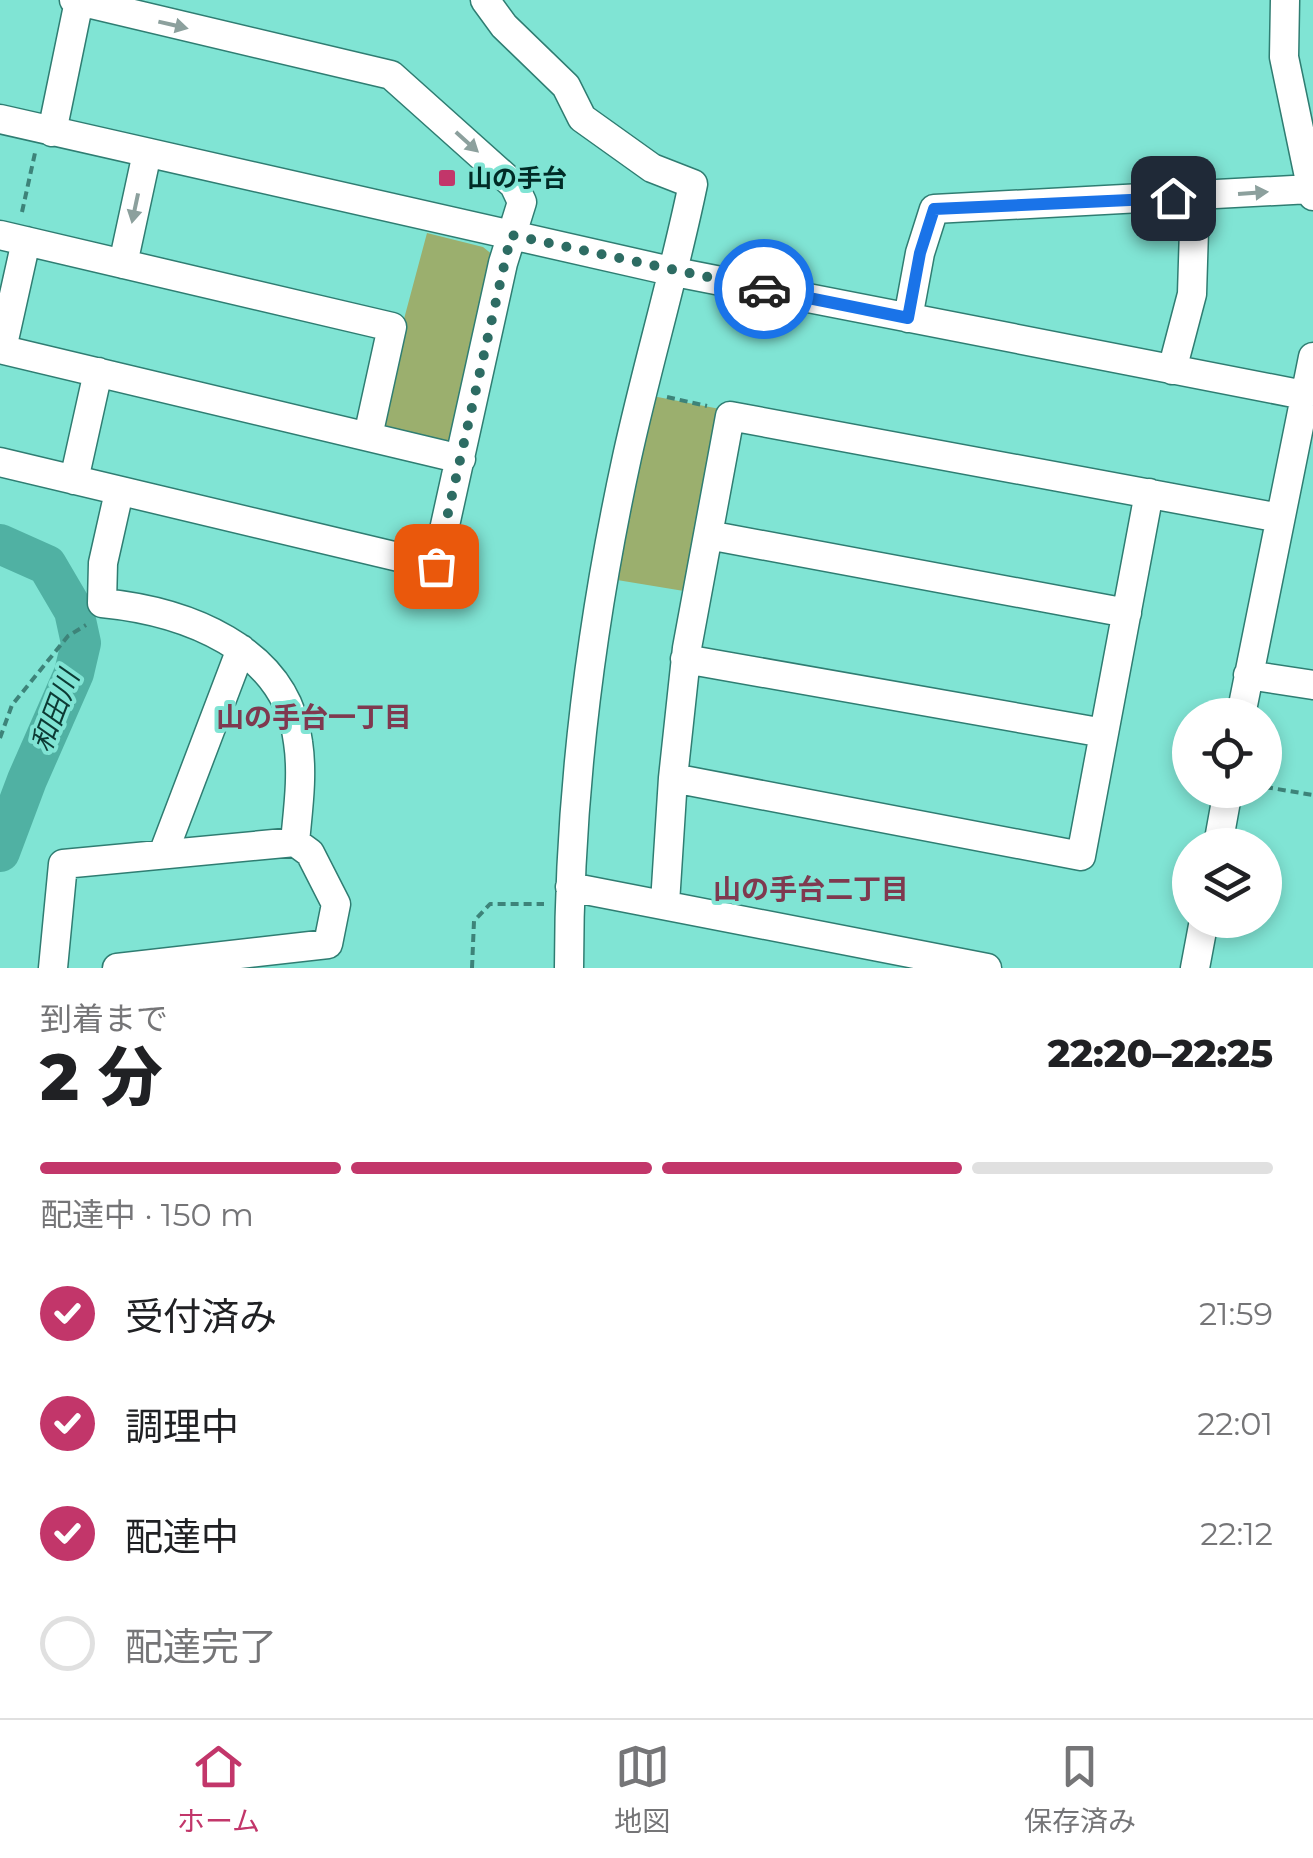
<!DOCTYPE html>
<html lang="ja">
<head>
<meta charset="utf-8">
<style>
	body { margin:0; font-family:Montserrat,"Noto Sans JP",sans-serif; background:#f6f6f6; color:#202124; height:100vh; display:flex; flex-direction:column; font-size:38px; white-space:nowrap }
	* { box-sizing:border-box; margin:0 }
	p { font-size:32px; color:#757577 }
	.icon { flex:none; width:55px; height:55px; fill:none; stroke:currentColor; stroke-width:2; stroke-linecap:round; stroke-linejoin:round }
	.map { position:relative; height:968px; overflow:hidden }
	.details { display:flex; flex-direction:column; background:#fff; flex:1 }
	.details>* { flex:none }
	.controls { position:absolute; left:1172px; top:698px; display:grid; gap:20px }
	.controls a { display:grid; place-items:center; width:110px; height:110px; border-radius:50%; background:#fff; box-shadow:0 5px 15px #0003; font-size:50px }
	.pin { position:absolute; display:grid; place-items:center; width:85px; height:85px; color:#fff; margin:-42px; border-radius:20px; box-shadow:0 5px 15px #0006 }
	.courier { position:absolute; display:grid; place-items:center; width:100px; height:100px; margin:-50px; border:8px solid #1a73e8; border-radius:50%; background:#fff; color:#222; box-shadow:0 2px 12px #0007 }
	.head em { font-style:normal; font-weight:800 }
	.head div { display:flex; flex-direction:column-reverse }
	.head { display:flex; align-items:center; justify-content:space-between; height:170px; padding:0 40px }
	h1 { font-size:65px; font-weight:800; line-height:75px }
	.bar { display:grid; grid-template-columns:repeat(4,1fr); gap:15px 10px; align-content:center; height:120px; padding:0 40px }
	.bar i { height:12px; border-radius:8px; background:#e0e0e0 }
	.bar .on { background:#c2366a }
	.bar p { grid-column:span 4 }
	ol { padding:0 40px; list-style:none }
	li { display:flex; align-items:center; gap:30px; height:110px }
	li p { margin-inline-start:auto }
	li .icon { padding:10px; border-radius:50%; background:#c2366a; color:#fff; stroke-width:4 }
	li:last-child { color:#757577 }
	li i { width:55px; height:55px; border:5px solid #e0e0e0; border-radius:50% }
	.tabs { display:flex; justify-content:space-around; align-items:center; height:140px; border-top:2px solid #e0e0e0; background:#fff; font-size:28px; color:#757577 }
	.tabs a { display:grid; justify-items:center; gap:5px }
	.tabs .on { color:#c2366a }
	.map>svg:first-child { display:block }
	.green { fill:#9baf6e }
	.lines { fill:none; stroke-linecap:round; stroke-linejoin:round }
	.river { stroke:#50b1a3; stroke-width:40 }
	.minor-casing { stroke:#2f7d72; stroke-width:31 }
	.path { stroke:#3d8379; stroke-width:4; stroke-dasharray:8 5; stroke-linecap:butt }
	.minor { stroke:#fff; stroke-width:28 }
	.oneway { fill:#8ca09d }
	.done { stroke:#2d6c63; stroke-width:10; stroke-dasharray:0 18 }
	.route { stroke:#1a73e8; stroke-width:12 }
	.poi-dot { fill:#c2366a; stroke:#80e4d4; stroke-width:4 }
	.labels { text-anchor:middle; stroke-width:8; stroke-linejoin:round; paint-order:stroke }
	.poi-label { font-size:25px; font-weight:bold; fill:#002b26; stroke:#80e4d4; text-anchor:start }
	.water-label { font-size:28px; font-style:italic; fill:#0c3a34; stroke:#80e4d4 }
	.neighbourhood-label { font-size:28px; font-weight:bold; fill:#7f394f; stroke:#80e4d4 }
</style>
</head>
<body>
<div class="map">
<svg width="1313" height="968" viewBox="0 0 1313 968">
	<rect width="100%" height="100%" fill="#80e4d4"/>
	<path class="green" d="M427,233L483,247L503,263L461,459L368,436L392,327L404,319Z
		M642,394L720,409L696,593L605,578Z"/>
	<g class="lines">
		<path class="river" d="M0,544L47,565L74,611L81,643L74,673L27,780L0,852"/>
		<defs>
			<path id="minor" d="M485,0L504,26L566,86L582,118L652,168L693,184C674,276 647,366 627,457C591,623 569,798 569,968
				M1285,0L1284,57L1313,196
				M0,119L675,272L1304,395
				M52,132L79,1
				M0,235L392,327L368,436
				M123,264L147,153
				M908,318L920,253L934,209L1311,189
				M0,349L461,459
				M2,349L26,241
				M1172,370L1192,294L1195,197
				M0,462L436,566L503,263L522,202L514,185L391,75L74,0
				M74,480L98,372
				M119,492L103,563L102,603C184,611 286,647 298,742C303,775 298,809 295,842
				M708,535L1127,613
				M685,659L1104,733
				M1248,675L1313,685
				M1241,715L1313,357
				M673,778L1081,856L1149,493
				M1218,845L1228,790
				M163,854L241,649
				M570,887L987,968
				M665,903L673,778L687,648L730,416L1280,518
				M53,968L63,864L295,842L310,853L336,904L328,944L117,968
				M1195,968L1204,920"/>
		</defs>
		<use href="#minor" class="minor-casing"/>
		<path class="path" d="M22,212L35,153
			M667,397L707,406
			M0,738L12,705L68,636L86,625
			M1265,787L1313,795
			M472,968L474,921L490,904H544"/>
		<use href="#minor" class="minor"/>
	</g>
	<defs><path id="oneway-solid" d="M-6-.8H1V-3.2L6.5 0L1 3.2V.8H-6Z" transform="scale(2.5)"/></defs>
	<g class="oneway">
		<use href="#oneway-solid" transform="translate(173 25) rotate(13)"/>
		<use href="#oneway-solid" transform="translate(467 142) rotate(42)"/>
		<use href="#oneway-solid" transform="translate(1253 193) rotate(-4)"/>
		<use href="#oneway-solid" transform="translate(135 208) rotate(102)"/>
	</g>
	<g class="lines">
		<path class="done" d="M436,566L511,235L764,289"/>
		<path class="route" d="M764,289L908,318L920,253L934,209L1173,198"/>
	</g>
	<rect class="poi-dot" x="437" y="168" width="20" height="20" rx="5"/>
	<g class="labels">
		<g class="poi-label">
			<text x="467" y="187">山の手台</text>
		</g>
		<g class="water-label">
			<text transform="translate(55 711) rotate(-69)" y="10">和田川</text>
		</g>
		<g class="neighbourhood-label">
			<text x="314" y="727">山の手台一丁目</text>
			<text x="811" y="899">山の手台二丁目</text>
		</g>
	</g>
</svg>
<div class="controls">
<a><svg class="icon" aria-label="locate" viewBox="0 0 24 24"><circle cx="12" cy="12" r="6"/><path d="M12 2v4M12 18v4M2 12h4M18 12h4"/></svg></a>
<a><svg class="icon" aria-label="layers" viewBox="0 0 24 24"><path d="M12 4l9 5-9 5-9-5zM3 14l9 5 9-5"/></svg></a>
</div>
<div class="pin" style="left:436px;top:566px;background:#ea580c"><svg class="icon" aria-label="bag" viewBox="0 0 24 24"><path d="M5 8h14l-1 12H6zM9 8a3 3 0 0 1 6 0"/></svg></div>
<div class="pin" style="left:1173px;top:198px;background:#1f2937"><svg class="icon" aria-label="home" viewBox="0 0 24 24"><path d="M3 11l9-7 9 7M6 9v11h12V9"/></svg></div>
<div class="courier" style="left:764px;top:289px"><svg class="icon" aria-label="car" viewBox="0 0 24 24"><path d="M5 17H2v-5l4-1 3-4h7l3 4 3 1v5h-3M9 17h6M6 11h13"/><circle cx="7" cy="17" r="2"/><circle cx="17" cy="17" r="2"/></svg></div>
</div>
<section class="details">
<div class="head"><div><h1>2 分</h1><p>到着まで</p></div><em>22:20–22:25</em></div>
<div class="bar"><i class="on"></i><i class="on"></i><i class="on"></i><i></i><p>配達中 · 150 m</p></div>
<ol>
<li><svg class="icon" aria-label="check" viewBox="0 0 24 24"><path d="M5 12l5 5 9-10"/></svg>受付済み<p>21:59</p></li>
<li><svg class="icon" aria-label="check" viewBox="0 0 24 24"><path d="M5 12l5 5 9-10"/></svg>調理中<p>22:01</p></li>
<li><svg class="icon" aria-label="check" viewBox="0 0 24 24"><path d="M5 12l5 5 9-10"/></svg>配達中<p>22:12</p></li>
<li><i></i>配達完了</li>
</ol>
</section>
<nav class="tabs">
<a class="on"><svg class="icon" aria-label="home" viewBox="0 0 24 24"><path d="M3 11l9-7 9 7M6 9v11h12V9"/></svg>ホーム</a>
<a><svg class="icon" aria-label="map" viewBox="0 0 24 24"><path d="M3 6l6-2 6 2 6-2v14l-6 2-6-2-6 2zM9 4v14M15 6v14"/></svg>地図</a>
<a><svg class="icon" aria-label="saved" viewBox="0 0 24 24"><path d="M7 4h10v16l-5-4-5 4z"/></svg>保存済み</a>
</nav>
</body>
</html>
